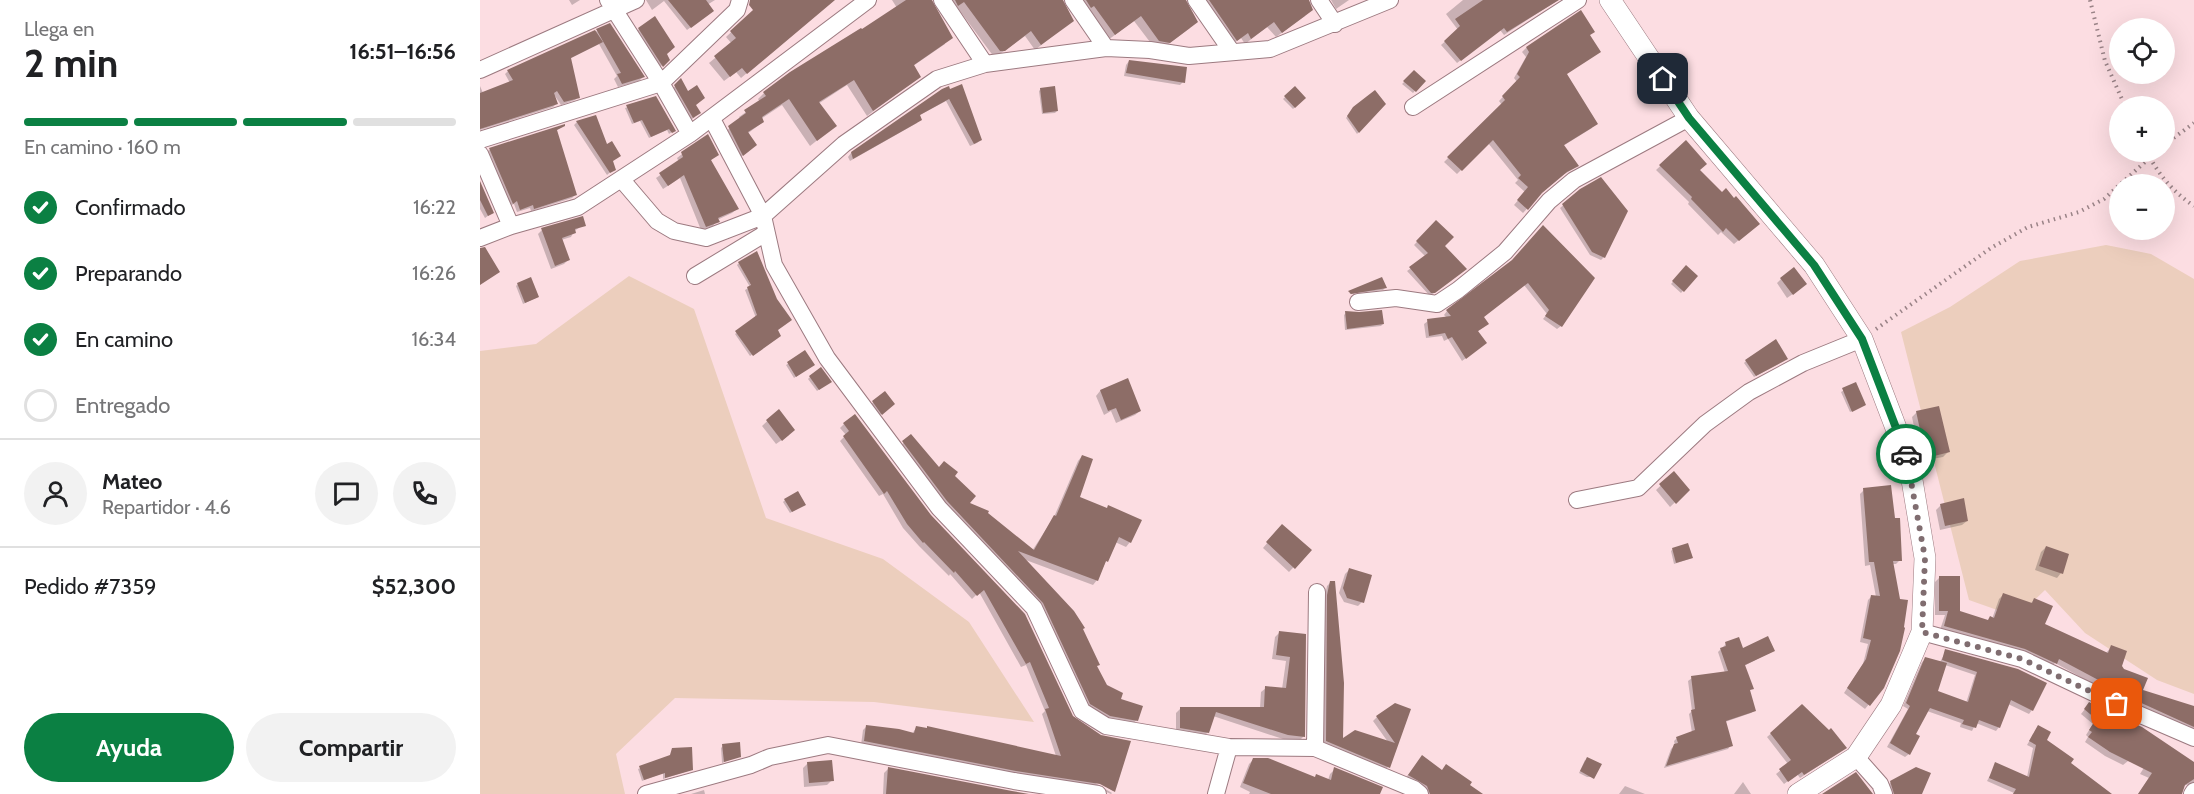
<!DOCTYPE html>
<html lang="es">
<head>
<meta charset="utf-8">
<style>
	body { margin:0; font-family:Cabin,sans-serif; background:#f2f2f2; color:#202124; height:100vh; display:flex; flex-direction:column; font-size:22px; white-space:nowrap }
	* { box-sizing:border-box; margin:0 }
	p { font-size:20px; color:#757577 }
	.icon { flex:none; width:33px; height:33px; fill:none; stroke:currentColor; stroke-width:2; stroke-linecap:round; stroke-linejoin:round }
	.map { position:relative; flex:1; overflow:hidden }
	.details { display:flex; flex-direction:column; background:#fff; width:480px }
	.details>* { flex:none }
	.controls { position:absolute; left:1629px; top:18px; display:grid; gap:12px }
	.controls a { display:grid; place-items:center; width:66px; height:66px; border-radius:50%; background:#fff; box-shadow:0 6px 24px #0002; font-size:30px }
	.pin { position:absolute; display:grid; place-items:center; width:51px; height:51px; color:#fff; margin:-26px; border-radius:12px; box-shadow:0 3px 9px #0006 }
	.courier { position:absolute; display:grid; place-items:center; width:60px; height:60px; margin:-30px; border:4px solid #0b8043; border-radius:50%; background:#fff; color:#222; box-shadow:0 2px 8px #0007 }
	.summary em { font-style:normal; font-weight:800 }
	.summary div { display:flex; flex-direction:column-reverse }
	.summary { display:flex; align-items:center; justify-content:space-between; height:102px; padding:0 24px }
	h1 { font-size:39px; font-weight:800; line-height:45px }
	.bar { display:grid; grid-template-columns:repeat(4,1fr); gap:9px 6px; align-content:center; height:72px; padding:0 24px }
	.bar i { height:8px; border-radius:4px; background:#e0e0e0 }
	.bar .on { background:#0b8043 }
	.bar p { grid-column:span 4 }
	.line { display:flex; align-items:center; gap:15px; padding:0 24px; border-top:2px solid #e0e0e0 }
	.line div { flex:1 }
	.round { display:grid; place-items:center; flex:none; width:63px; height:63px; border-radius:32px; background:#f2f2f2 }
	ol { padding:0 24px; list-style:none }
	li { display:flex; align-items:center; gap:18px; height:66px }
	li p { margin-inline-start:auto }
	li .icon { padding:6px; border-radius:50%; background:#0b8043; color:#fff; stroke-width:4 }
	li:last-child { color:#757577 }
	li i { width:33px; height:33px; border:3px solid #e0e0e0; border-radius:50% }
	.cta { display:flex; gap:12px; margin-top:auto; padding:12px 24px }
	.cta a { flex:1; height:69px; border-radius:36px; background:#0b8043; color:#fff; font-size:24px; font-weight:800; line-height:69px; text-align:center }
	.cta a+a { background:#f2f2f2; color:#202124 }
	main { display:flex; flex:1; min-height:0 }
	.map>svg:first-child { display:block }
	.green { fill:#eccebd }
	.shadow { fill:#0003; fill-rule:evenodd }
	.building { fill:#8d6d67 }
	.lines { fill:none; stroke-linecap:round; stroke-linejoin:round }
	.minor-casing { stroke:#9c7a80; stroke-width:18 }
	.tertiary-casing { stroke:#9c7a80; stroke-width:22 }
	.path { stroke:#9a8387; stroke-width:4; stroke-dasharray:1.5 4.5; stroke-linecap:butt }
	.minor { stroke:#fff; stroke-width:16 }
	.tertiary { stroke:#fff; stroke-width:21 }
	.done { stroke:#806d70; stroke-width:6; stroke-dasharray:0 10.8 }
	.route { stroke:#0b8043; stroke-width:8 }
</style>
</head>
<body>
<main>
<section class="details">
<div class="summary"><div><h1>2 min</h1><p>Llega en</p></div><em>16:51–16:56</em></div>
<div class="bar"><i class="on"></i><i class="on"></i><i class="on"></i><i></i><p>En camino · 160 m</p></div>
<ol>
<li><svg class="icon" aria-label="check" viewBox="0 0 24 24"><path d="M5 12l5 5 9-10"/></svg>Confirmado<p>16:22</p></li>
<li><svg class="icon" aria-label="check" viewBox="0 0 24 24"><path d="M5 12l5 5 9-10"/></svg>Preparando<p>16:26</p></li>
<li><svg class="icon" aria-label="check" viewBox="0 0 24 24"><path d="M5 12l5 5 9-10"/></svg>En camino<p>16:34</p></li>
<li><i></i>Entregado</li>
</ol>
<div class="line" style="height:108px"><a class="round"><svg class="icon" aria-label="person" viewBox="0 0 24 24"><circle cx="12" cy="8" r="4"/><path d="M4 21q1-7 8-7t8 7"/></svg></a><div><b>Mateo</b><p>Repartidor · 4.6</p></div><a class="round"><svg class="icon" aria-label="chat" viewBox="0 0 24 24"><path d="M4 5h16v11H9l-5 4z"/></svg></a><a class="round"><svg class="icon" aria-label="phone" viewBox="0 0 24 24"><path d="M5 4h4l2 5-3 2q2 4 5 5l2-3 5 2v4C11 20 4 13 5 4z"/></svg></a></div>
<div class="line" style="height:78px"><div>Pedido #7359</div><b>$52,300</b></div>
<div class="cta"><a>Ayuda</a><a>Compartir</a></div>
</section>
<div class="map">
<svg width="1714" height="794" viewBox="0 0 1714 794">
	<rect width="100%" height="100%" fill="#fcdde2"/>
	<path class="green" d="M1626,245L1671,254L1714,279V694L1677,680L1605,633L1565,590L1537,617L1489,600L1421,332L1470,307L1540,261Z
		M149,276L214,309L286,518L403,559L489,622L554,722L394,702L195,698L136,754L145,794H0V351L56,344Z"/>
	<path class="shadow" d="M89,0H100L92,5Z
		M166,0H235L227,5L229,14L207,30L184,1L172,10Z
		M293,0H344L342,10L261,78L256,72L244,81L229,63L252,44L246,37L266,18Z
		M412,0H450L465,44L433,66L439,77L387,116L367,85L338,104L355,126L330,146L302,105L281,119L283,122L267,134L269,151L256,160L243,134L260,119L259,117L280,102L278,99L284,93L417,8Z
		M464,0H581L593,20L555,50L545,36L517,56L514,57L477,7L472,11Z
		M595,0H692L710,28L683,48L673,46L654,21L628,40Z
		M724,0H827L825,16L796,37L787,27L765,44L761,38L750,46Z
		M851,0H869L856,9Z
		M983,0H1078L1024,35L1020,30L977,63L961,45L978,30L966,14Z
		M159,29L188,60L180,67L157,31Z
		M117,31L163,77L159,81L138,87L134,79L137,76L119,44L89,59L98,97L95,100L81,105L73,93L76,104L73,107L0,130V86L3,93L30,83L25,74L28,71Z
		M1109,36L1086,74L1112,128L1083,146L1097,165L1093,169L1081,176L1059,195L1043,213L1034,205L1045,192L1035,183L1038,180L1008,143L977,174L964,162L1022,105L1019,101L1037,82L1034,78L1046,57L1042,52L1046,48Z
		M649,61L703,82L700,85L644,76L646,65Z
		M934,72L944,81L933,93L922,84Z
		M201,81L215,117L209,121L191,90Z
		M815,88L824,98L813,109L803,99Z
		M561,89L577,111L575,113L562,114L559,91Z
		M462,90L500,140L497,143L490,146L466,101L438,116L437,123L370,161L368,157L371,153Z
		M175,97L192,132L189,134L187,130L169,138L160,121L152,124L145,108Z
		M904,104L877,134L866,118L872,111Z
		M97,122L131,162L134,169L127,175L94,125Z
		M82,127L75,131L95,195L92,198L51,211L50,208L37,212L34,204L29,206L6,153L9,150Z
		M1206,142L1218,171L1273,228L1254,244L1241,232L1238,235L1208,204L1209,202L1176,170Z
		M202,154L237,155L230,161L257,209L252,213L237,220L233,226L221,230L200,178L183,189L176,178L199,162L197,158Z
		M0,184L12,213L5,218L0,209Z
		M1101,190L1124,257L1121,260L1110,255L1080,208Z
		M956,222L963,246L982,272L950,296L927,271L946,257L934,245Z
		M104,225L94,231L91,237L81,240L88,260L84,264L71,269L58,234L62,230Z
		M1063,227L1081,326L1077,329L1063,319L1067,314L1044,285L1003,317L1004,327L997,332L1002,346L982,361L968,339L964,341L962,336L946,338L944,324L948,321L967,318L964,315L967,311L1031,262Z
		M259,263L296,331L297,337L270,356L255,334L276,318L265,290L270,287L257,265Z
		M1206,267L1216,276L1201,293L1191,284Z
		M901,279L905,288L903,290L868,294Z
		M1301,279L1320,289L1307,298L1297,283Z
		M38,284L58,297L43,304L36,286Z
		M866,313L903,324L901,326L865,330L864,315Z
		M325,352L331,366L314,378L306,365Z
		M1266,361H1304L1274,377L1264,363Z
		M330,377L348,383L337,391L328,379Z
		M647,380L660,411L655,415L636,423L631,411L624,415L616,396L620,391Z
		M1375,384L1384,405L1370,412L1361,392Z
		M405,393L413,404L400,415L391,404Z
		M298,411L309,435L296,444L282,426Z
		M1437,412L1468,452L1463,457L1441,461L1432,417Z
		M364,424L544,615L592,717L620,737L649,742L633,791L614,779L612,781L632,793L631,794L615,787L531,774L381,745L383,730L387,726L432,734L436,728L576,756L562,714L565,711L546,665L541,667L499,592L492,599L470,574L469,576L439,546L423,528L403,494L399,496L360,441L366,435L360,428Z
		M431,436L459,469L472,476L488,503L506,514L552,551L574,517L598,461L602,456L598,498L650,542L646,547L635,542L617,580L613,585L543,559L616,667L626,686L657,720L652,724L625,720L606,708L558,605L463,506L419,447Z
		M1194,473L1208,490L1190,507L1176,490Z
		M1384,490L1420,560L1416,564H1412L1418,600L1403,687L1385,709L1364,693L1383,664L1388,644L1380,642L1388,600L1392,596L1396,597L1390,565L1385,566L1380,494Z
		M305,500L322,506L310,513L303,502Z
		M1461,505L1487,521L1482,525L1460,530L1456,510Z
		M798,530L830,550L809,572L783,548Z
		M1566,547L1581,573L1577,578L1555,570L1561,552Z
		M1193,549L1212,558L1194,564L1191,551Z
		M869,570L882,602L878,606L864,602L859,593L865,574Z
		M1459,578L1479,612L1507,621L1512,619L1519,599L1523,595L1550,604L1554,600L1563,625L1626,653L1632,646L1639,669L1661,691L1714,714V733L1621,688L1575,663L1571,667L1460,630L1465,615H1455V582Z
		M851,582L862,741L908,742L893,721L897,717L929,710L908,767L904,771L842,745L844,600L847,586Z
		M800,632L824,635L823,737L819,741L803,739L733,716L728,732L723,737L696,732V713L700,709L780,708L781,692L786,688L802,689L806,661L792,659L795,637Z
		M1246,644L1262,650L1293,651L1264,666L1272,688L1268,692L1275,710L1271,713L1245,722L1251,745L1248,749L1184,768L1191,749L1195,745L1194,741L1197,738L1212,733L1209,714L1212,711L1208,681L1212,678L1245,673L1238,652Z
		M1466,651L1538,670L1552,710L1549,714L1528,704L1519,727L1516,731L1496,723L1492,731L1480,727L1481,723L1447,711L1434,734L1429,754L1425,757L1407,747L1428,709L1423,706L1442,662L1446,659L1460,662ZM1465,665L1495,675L1486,703L1456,692Z
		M1322,706L1361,751L1320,778L1317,774L1304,784L1296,774L1308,764L1287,737Z
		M1605,709L1714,764V787L1710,784L1703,786L1701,794H1658L1669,778L1660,774L1665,766L1648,761L1643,765L1625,756L1605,742L1608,737L1606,735L1613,724L1601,714Z
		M1558,726L1565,740L1589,763L1615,794H1533L1534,793L1507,781L1516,764L1547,777L1553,748L1547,745Z
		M243,746L259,756L242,763L241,748Z
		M193,750L211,770L183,779V773L162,781L158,769L189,757Z
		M942,757L961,771L1002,794H944L924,780Z
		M774,759L834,778L848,780L850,774L855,769L899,794H769L770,792L760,787L769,764Z
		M1105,760L1112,777H1107L1099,773Z
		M328,763L352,780L347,785L324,787L323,768Z
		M408,769L540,794H403L404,773Z
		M1263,782L1271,794H1254Z
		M1411,782L1439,794H1409L1406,787Z
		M1145,786L1165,794H1139Z
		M224,790L225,794H211Z"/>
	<path class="building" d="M188,0H226L234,11L211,28Z
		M270,0H355L267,74L262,68L250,77L234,56L256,38L250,31L273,10L269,5Z
		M426,0H452L473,38L434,65L441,77L393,111L374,80L339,102L357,126L337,141L309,99L282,117L284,122L268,132L277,145L263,156L248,126L266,113L264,110L286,96L283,92L310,72L381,28L382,29Z
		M475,0H583L594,21L561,45L551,31L525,51H520L484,2L478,6Z
		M606,0H706L718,22L690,43L679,41L661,16L635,35L614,6L611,8Z
		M729,0H829L833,10L802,33L794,22L771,39L768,33L757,41Z
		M1003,0H1079L1027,32L1024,28L981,61L964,41L980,26L975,19Z
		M1101,10L1115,32L1110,35L1121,52L1087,74L1118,124L1084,145L1099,166L1087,172L1062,193L1048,210L1037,200L1048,187L1038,178L1041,175L1013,140L982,171L967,157L1025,100L1022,96L1040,77L1037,74L1049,52L1046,47Z
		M175,16L195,47L187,54L190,60L183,67L158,28Z
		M130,23L165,77L142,84L137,74L141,73L116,29Z
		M115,30L123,42L91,58L100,98L84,102L77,91L74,93L78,104L0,129V93L33,80L27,70Z
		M649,60L707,67L705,83L646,73Z
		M934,70L946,81L936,92L923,81Z
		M201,78L208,91L217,85L225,98L216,105L221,113L213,118L194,85Z
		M482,84L502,140L494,144L469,99L440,115L442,120L373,159L371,152L462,89L469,86L470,89Z
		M575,86L578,111L563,113L560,88Z
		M815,86L826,98L815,108L804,96Z
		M895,90L906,104L879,133L867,116L873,107Z
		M176,96L196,131L192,133L189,129L171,137L162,120L154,123L146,105Z
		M116,115L127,144L132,141L141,156L133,161L136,170L130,173L96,121Z
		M85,124V126L77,130L97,195L54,209L53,205L40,210L37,201L33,204L9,148Z
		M228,134L239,155L231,160L259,209L238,218L240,222L226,227L204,175L188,186L179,173L203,157L201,152Z
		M1206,140L1227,164L1220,170L1242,192L1246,188L1254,198L1256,196L1280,224L1259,241L1246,228L1243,232L1211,199L1212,197L1179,165Z
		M1121,177L1148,211L1125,258L1112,252L1082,204L1100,189Z
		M0,181L14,213L8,216L0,200Z
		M103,216L106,226L95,229L96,233L82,238L90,260L75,266L61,228Z
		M956,220L974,237L965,246L987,269L955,293H951L929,267L948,253L936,241Z
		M1063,225L1115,278L1082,327L1065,316L1069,310L1048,283L1004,317L1009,324L998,331L1007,343L986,359L972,337L968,339L965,333L949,336L947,319L971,316L966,310L1032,260Z
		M5,247L20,272L0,285V248Z
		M277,251L297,299L312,320L298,330L301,336L273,356L255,331L277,315L267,287L271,285L258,262Z
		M1206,265L1218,276L1204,292L1192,281Z
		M1314,267L1327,284L1313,295L1300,278Z
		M51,277L59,297L45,303L37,283Z
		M902,277L907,288L871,294L868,291Z
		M902,310L904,324L867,329L865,311L879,312Z
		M1296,339L1308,359L1276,376L1265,360Z
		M325,350L335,365L316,377L307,362Z
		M341,367L352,382L339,390L329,376Z
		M648,378L661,411L641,420L636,408L628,411L620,390Z
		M1376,382L1386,405L1372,412L1362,388Z
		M405,391L415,404L402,415L392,401Z
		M1459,406L1470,452L1446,458L1436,411Z
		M299,409L315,430L302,441L286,420Z
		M375,414L451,515L545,614L593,716L621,735L651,741L635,792L620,784L536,771L384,741L386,725L419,729L434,733L436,726L447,728V726L581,756L565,709L569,708L550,662L546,664L504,590L497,596L475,571L474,573L444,542L443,543L427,524L407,491L404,494L363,436L369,431L363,423Z
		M431,434L459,467L464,461L478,472L475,476L496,496L490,503L509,511L508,513L554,550L574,515L576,516L602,455L613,459L600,497L627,508L628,505L662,520L651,543L639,537L628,562L626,561L618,581L538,551L594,611L605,628L603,629L620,665L617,666L627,685L643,693L641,699L663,706L658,721L630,716L610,704L563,603L467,501L422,441Z
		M1194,471L1210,490L1196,504L1179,484Z
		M1411,485L1415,518H1420L1422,561H1413L1420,599L1428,600L1424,627L1425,628L1420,651L1404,688L1390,706L1367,688L1386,659L1391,640L1383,638L1391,595L1400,596L1394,562H1389L1383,488Z
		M318,491L326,505L312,512L304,499Z
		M1484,498L1488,521L1465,526L1460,504Z
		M802,524L832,550L815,569L786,542Z
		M1208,543L1213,558L1196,563L1192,548Z
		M1566,546L1589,554L1583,574L1559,566Z
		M869,568L892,575L884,603L867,598L863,588Z
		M1459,576H1480V611L1508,620L1510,616L1514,618L1523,593L1552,603L1554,598L1573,606L1565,624L1628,653L1631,645L1647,651L1642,666L1644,669L1668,678L1663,690L1714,706V727L1622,685L1624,683L1579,659L1577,664L1545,649L1464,626L1468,611H1459Z
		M850,581H855L864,683L863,738L875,730L915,743L896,716L915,703L931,709L910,768L846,741L847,595Z
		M799,631L826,634L825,737L808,735L736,712L729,733L700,728V707H784L785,686L806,688L810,657L796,655Z
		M1288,636L1295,651L1265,665L1274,689L1270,690L1276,711L1246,721L1253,746L1186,766L1194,744L1198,743L1196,737L1215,730L1211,710L1215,709L1211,676L1248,671L1240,648L1246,646L1245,642L1259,637L1263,648Z
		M1465,649L1538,669L1567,683L1553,711L1531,700L1520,728L1499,720L1496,728L1482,724L1484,720L1450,708L1436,734L1440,736L1430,755L1410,743L1430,706L1426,703L1445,657L1467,663L1458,691L1488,702L1497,672L1462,660Z
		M1609,702L1662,727L1714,762V779L1705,785L1702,794H1658L1672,773L1630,752L1608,737L1612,732L1609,730L1616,719L1604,709Z
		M1322,704L1349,730L1351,728L1367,748L1324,775L1322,772L1308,782L1299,769L1311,760L1290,733Z
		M1558,725L1571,732L1567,740L1594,759L1591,763L1632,794H1533L1536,789L1509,778L1515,762L1549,777L1556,745L1549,741Z
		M260,742L261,757L244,762L242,744Z
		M212,747L213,770L185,778V773L164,780L159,766L190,755L192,748Z
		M942,755L962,770L966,764L992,782L990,785L1003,794H950L947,786L928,775Z
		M1107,757L1122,764L1114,779L1100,771Z
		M773,758H788L835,777L836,774L851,780L854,767L903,787L900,794H791L763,783Z
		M352,760L354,781L329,783L327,762Z
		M408,767L532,791L549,794H406Z
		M1436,767L1451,773L1442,794H1414L1410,781Z
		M1376,772L1393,794H1342Z"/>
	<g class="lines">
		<defs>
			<path id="minor" d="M128,0L181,83L210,134
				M462,0L505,64
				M593,0L626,48
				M716,0L752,52
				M839,0L855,24
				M0,70L156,0
				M933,107L1098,0
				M232,119L283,216L294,265L347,358L459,508L554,608L602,711L626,726L749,747L835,748L934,789L940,794
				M0,140L181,83L257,10L260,0
				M0,154L31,226
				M142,180L177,221L194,231L226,238L283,216L364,144L457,79L505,64L626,48L670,50L709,56L790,49L910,0
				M0,238L31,226L98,207L210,134L388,0
				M215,276L286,233
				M878,302L916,298L957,304L978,290L1025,252L1069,201L1094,180L1209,118
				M1097,500L1158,488L1225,424L1269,392L1323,363L1382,339
				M1442,632L1542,659L1656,713L1714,738
				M835,748L837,592
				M1376,757L1400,784L1404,794
				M166,794L271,765L290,757L348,745L534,781L618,794
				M736,794L749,747
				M1712,794L1714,791"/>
			<path id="tertiary" d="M1130,0L1209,118L1334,265L1382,339L1429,462L1445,558L1442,632L1411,705L1376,757L1318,794"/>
		</defs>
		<use href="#minor" class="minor-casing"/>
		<use href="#tertiary" class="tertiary-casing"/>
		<path class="path" d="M1610,0L1625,61L1645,106
			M1684,145L1714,123
			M1667,152C1678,174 1693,192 1714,206
			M1396,329L1511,248L1548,227L1599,212L1624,199L1676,152"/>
		<use href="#minor" class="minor"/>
		<use href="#tertiary" class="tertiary"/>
	</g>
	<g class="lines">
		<path class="done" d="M1426,454L1445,558L1442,632L1542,659L1637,704"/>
		<path class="route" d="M1183,79L1209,118L1334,265L1382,339L1426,454"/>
	</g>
</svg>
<div class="controls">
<a><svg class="icon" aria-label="locate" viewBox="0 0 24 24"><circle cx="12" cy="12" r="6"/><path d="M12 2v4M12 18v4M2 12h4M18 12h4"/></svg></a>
<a>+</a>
<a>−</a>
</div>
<div class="pin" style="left:1637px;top:704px;background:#ea580c"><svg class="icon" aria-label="bag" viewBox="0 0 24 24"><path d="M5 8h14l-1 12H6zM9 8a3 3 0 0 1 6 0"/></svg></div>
<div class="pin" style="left:1183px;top:79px;background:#1f2937"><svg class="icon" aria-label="home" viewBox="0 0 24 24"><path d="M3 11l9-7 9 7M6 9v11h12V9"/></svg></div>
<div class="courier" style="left:1426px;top:454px"><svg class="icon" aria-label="car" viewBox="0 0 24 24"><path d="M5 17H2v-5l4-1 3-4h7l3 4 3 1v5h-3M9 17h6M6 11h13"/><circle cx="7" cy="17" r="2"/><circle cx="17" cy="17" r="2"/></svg></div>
</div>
</main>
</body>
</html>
